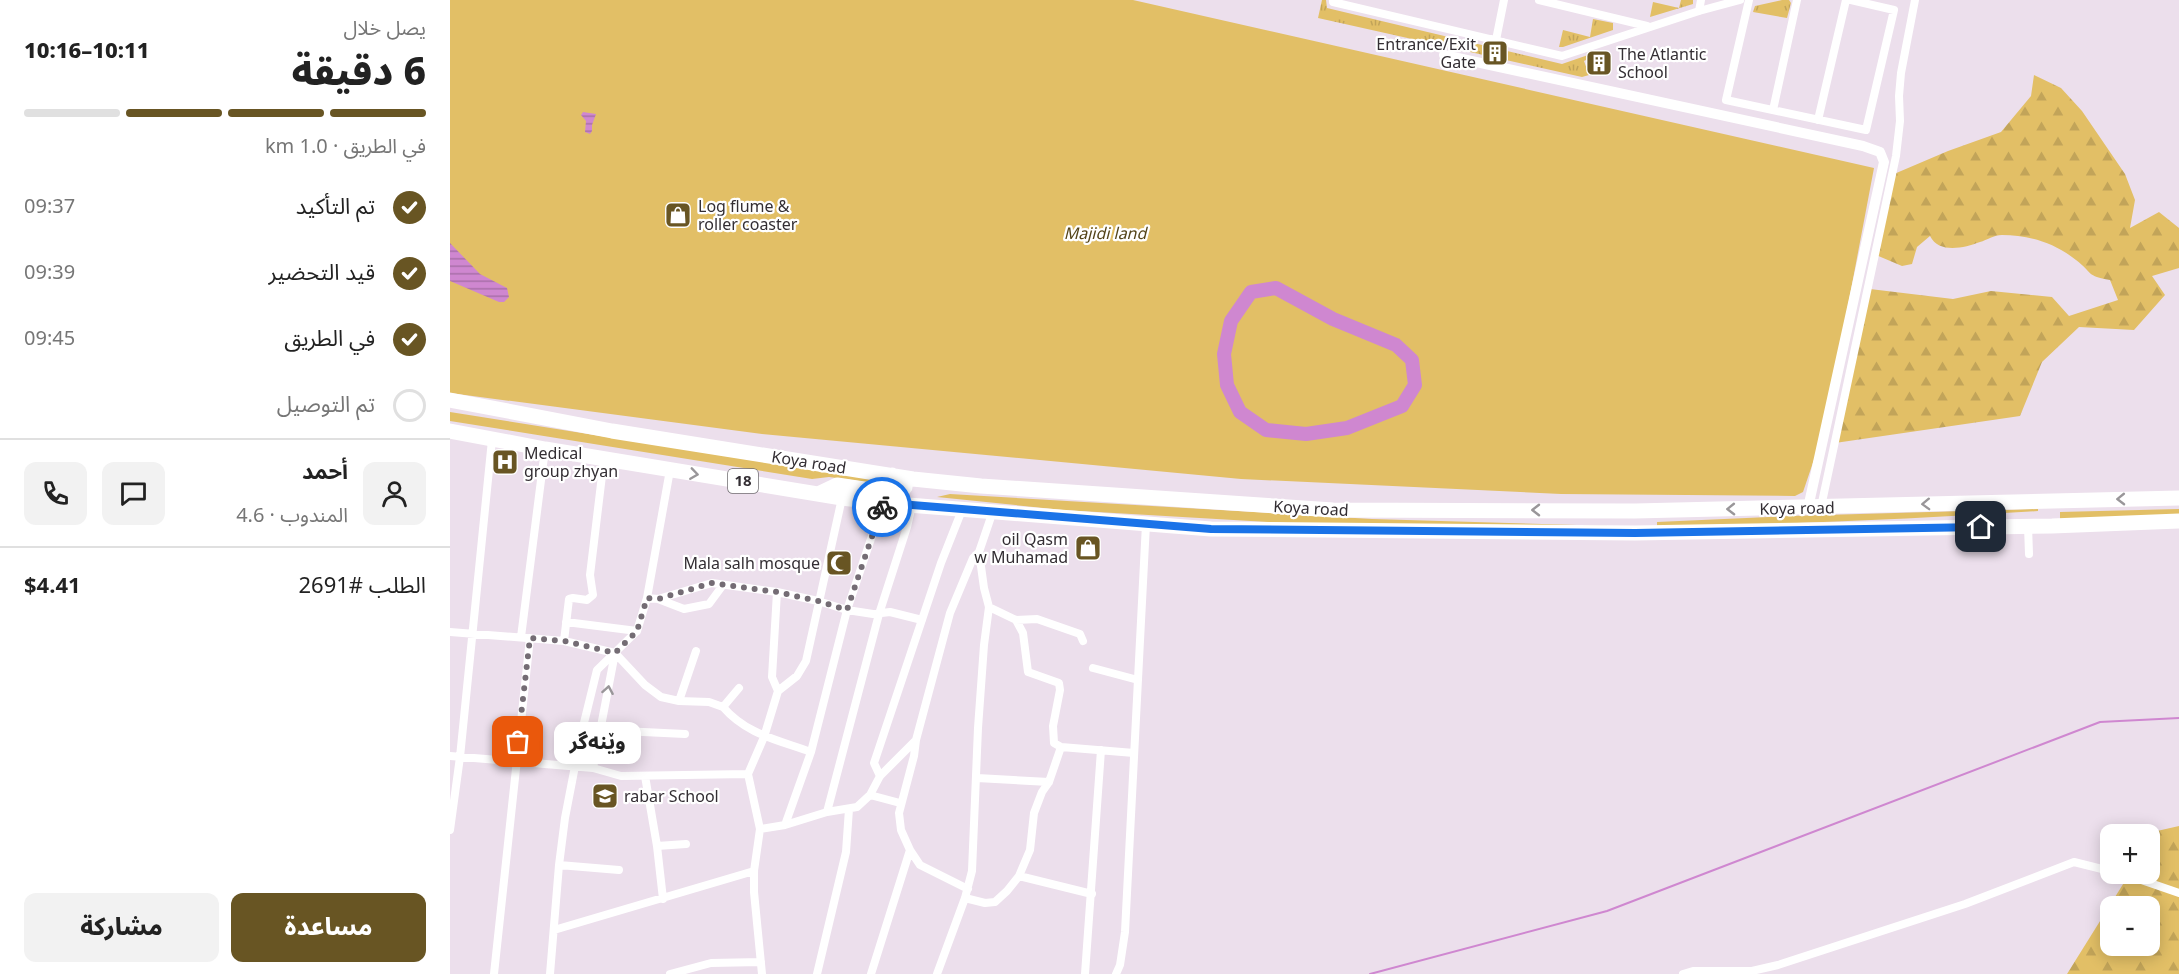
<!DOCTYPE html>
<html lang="ar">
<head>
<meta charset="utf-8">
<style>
	body { margin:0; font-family:Georgia,"Noto Sans Arabic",serif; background:#f2f2f2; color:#222; direction:rtl; height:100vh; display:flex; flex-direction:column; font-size:22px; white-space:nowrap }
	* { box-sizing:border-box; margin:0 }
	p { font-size:20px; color:#767676 }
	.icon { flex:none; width:33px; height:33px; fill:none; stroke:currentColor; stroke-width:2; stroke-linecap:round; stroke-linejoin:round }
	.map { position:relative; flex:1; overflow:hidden; direction:ltr }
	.side { display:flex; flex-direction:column; background:#fff; width:450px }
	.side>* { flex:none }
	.fabs { position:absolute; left:1650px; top:824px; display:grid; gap:12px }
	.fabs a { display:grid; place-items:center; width:60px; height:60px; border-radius:12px; background:#fff; box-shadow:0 3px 15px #0003; font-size:30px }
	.pin { position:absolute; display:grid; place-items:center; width:51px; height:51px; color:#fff; margin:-26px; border-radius:12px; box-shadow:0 3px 9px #0006 }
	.courier { position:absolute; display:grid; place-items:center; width:60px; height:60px; margin:-30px; border:4px solid #1a73e8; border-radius:50%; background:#fff; color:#222; box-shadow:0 2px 8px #0007 }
	.bubble { position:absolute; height:42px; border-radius:12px; background:#fff; box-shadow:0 3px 15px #0003; font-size:20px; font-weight:800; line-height:42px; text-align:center; direction:rtl }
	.summary em { font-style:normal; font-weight:800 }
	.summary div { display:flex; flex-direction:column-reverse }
	.summary { display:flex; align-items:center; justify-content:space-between; height:102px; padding:0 24px }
	h1 { font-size:39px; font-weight:800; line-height:45px }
	.bar { display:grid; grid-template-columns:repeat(4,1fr); gap:9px 6px; align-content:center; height:72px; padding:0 24px }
	.bar i { height:8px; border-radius:4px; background:#e0e0e0 }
	.bar .current { background:#685523 }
	.bar p { grid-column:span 4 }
	.line { display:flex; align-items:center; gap:15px; padding:0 24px; border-top:2px solid #e0e0e0 }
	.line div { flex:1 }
	.round { display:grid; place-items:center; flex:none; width:63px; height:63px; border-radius:12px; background:#f2f2f2 }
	ol { padding:0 24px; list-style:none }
	li { display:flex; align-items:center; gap:18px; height:66px }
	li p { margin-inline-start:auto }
	li .icon { padding:6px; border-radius:50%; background:#685523; color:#fff; stroke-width:4 }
	li:last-child { color:#767676 }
	li i { width:33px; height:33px; border:3px solid #e0e0e0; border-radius:50% }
	.primary-button { display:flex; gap:12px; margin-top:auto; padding:12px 24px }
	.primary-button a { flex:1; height:69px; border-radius:12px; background:#685523; color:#fff; font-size:24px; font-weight:800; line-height:69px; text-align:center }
	.primary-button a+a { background:#f2f2f2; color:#222 }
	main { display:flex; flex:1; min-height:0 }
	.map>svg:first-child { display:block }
	.grass { fill:url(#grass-tufts) }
	.forest { fill:url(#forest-firs); fill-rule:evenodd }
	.park { fill:#e2bf66 }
	.water { fill:url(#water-rules) }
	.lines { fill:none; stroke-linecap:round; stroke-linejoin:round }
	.stream { stroke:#cf87d0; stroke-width:2 }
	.river { stroke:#cf87d0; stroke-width:14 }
	.street { stroke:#fff; stroke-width:8 }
	.secondary { stroke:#fff; stroke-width:10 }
	.highway { stroke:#fff; stroke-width:15 }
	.oneway { stroke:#999699 }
	.done { stroke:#746c74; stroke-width:6; stroke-dasharray:0 10.8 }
	.route { stroke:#1a73e8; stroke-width:8 }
	.labels { text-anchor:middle; stroke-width:4.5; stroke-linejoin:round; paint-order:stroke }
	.shield { fill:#fff; stroke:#706d70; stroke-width:1.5 }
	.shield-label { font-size:15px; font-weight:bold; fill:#332e33 }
	.poi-label { font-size:16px; fill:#332e33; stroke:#fff; text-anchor:start }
	.park-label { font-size:16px; font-style:italic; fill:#544419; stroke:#fff }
	.street-label { font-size:16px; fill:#332e33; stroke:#fff }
</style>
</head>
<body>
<main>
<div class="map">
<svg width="1729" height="974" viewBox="0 0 1729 974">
	<defs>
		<pattern id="grass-tufts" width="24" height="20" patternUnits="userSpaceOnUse" patternTransform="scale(1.5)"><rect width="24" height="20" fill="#e2bf66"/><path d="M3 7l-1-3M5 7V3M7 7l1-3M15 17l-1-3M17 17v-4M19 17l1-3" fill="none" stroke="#c2a459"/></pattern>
		<pattern id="forest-firs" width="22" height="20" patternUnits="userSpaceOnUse" patternTransform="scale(1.5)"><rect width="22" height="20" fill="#e2bf66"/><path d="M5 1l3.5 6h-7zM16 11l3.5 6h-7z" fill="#c2a459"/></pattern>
		<pattern id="water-rules" width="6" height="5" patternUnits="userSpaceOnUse" patternTransform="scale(1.5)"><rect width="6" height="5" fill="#cf87d0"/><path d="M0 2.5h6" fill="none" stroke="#a96fa9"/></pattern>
	</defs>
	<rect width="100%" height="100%" fill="#ecdfec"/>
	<path class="grass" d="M872,0H876L877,8L1112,64L1141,54L1140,61L1138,59L1134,61L1139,75L1132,77L868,18Z
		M1231,0H1243V4L1200,17L1203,2L1229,8Z
		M1332,0H1339L1341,3L1337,18L1303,12L1305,6Z
		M1143,19L1163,23V30L1113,47H1109L1113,30L1140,37Z"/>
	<path class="forest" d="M1584,75L1611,88L1632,111L1675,174L1685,200L1680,228L1709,212L1729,228V268L1702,276L1715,295L1684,330L1629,327L1592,362L1570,416L1385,443L1420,289L1503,299L1541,291L1602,297L1619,316L1668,300L1660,280C1636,276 1643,273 1626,260C1605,243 1578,235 1552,235C1544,235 1537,240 1530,242C1514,248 1489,254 1480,236L1467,247L1462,264L1452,266L1426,255L1444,174L1498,151L1551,132L1581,96Z
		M1729,826V974H1617L1680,873H1700V842L1707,831ZM1660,906H1700V945H1660Z"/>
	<path class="park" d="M0,0H683L1424,168L1375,427L1353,492L1345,496L1111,494L791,479L312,434L0,393Z
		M0,412L446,483L447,486L379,477L362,479L0,421Z
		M500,494L922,519L1162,526L837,523L613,510L487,497Z
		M1588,509V511C1461,519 1334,525 1207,526V522L1340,516Z
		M1729,509V516L1610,522V512Z"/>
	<path class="water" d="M133,112L146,114L142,125V131L140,134L135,132L136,121L131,115Z
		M0,243L30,274L57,288L59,297L54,302H49L0,281Z"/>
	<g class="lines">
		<path class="stream" d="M920,974L1157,911L1650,722L1729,718"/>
		<path class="river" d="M826,288L883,319L946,345L962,360L965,385L952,406L897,428L856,434L816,430L790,412L777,385L774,354L781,321L801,292Z"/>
		<path class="street" d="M883,0V2L1112,56L1249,11L1290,0
			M1089,0L1197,26
			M1299,0L1276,100L1416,130L1444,10L1401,0
			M1249,11L1251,0
			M1046,40L1054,0
			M1036,63L1041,39
			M1049,66L1053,42
			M1323,110L1347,0
			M1368,120L1396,0
			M1371,507L1446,156L1450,121L1449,96L1451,73L1465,0
			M1578,526L1579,554
			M327,592L368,601L397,610L423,614L440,612L472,620
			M197,598L208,599L262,583L327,592L322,677L328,691L314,737L298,774L310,829L304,871V892L312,974
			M208,599L234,609L259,604L273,585
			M539,607L566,620L587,619L630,634L633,641
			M116,622L187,631
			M0,632L114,641L165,653L195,685L211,697L229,701L259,702L273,707L289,688
			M71,637L95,449
			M114,641L119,599L123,598L137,600L143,595L140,575L154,459
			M643,668L688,680
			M328,691L347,676L356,661L392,498
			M229,701L246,651
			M273,707C297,735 329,740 361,752
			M151,730L235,734
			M466,740L464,756L449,813L451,830L460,850L470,865L518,889
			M611,747L684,753
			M0,756L143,768L171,776L298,774
			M143,768L165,653
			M195,776L207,846L213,899
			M430,776L424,763L491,563L512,510
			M527,778L599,782
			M420,795L450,803
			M377,812L429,614L457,527L462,505
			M335,825L361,752L397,610L433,503
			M310,829L335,825L377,812L407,807L420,795L430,776L466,740L500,613L523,558L529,552L543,511
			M0,830L10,757L42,440
			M207,846L236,844
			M109,865L169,870
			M1671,873L1729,893
			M569,876L642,894
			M515,898L535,903L545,902L557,891L569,876L580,850L584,813L592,792L599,782L611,747L604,743L603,726L610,690L609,683L578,672L573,633L566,620
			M104,930L304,871
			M44,974L80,638
			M100,974L109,865L115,818L131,735L147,670L187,631L197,598L220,470
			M220,974L261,963L311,962
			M367,974L396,852L399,809
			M421,974L460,850
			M487,974L515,898L522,871L528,728L534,645L539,607L534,588L529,552
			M635,974L651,750
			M666,974L670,965L675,932L696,524
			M1233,974L1243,971H1302L1328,965L1515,904L1624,862L1660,871"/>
		<path class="secondary" d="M994,55L1413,146L1430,152L1434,162L1358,508"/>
		<path class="highway" d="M0,400L162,431L463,479L531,486L883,510L1185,511L1729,498
			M0,431L95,449L392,498L433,503L761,529L1185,533L1602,526L1729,521
			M368,494L387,485L447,494L451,492L455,487L454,483L442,475"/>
	</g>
	<defs><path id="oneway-chevron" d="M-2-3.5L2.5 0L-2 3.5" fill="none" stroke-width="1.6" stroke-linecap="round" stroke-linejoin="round" transform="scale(1.5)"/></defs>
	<g class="oneway">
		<use href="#oneway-chevron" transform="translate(244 474) rotate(8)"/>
		<use href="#oneway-chevron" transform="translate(1671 499) rotate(179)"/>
		<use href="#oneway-chevron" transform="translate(1476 504) rotate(178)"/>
		<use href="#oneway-chevron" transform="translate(1281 509) rotate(179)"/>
		<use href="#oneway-chevron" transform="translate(1086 510) rotate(-180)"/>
		<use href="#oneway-chevron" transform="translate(158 690) rotate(-80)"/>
	</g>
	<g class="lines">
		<path class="done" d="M68,742L80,638L114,641L165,653L187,631L197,598L208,599L262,583L327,592L368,601L397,610L432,507"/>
		<path class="route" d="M432,507L433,503L462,505L761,529L1185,533L1531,527"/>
	</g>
	<defs>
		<symbol id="building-square" viewBox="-11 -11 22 22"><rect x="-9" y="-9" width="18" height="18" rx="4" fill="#685523" stroke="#fff"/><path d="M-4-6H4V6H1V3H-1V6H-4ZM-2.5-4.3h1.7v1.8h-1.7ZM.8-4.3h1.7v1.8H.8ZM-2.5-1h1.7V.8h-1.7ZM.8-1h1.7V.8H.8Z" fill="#fff"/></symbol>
		<symbol id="shop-square" viewBox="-11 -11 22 22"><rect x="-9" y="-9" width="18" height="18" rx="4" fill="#685523" stroke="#fff"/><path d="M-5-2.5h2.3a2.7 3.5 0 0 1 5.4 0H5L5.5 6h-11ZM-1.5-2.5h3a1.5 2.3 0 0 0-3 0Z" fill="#fff"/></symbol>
		<symbol id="hospital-square" viewBox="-11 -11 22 22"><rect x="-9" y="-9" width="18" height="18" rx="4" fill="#685523" stroke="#fff"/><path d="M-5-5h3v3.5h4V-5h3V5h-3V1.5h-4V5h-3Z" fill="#fff"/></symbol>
		<symbol id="mosque-square" viewBox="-11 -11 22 22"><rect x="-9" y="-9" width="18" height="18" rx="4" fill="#685523" stroke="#fff"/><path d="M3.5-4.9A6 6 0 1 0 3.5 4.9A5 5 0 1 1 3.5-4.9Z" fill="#fff"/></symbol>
		<symbol id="school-square" viewBox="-11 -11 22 22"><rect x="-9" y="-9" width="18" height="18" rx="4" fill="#685523" stroke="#fff"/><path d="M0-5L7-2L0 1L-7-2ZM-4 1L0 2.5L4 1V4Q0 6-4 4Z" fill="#fff"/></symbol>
	</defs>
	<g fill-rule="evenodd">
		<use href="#building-square" x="1030" y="38" width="30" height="30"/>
		<use href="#building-square" x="1134" y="48" width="30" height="30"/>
		<use href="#shop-square" x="213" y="200" width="30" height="30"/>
		<use href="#hospital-square" x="40" y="447" width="30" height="30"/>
		<use href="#shop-square" x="623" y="533" width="30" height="30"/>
		<use href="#mosque-square" x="374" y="548" width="30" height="30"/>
		<use href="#school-square" x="140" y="781" width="30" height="30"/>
	</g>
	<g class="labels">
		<rect class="shield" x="278" y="469" width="30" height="24" rx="4.5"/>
		<g class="shield-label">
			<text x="293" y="486">18</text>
		</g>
		<g class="poi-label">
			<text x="1026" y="50" text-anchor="end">Entrance/Exit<tspan x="1026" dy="18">Gate</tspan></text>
			<text x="1168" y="60">The Atlantic<tspan x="1168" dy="18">School</tspan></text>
			<text x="248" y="212">Log flume &amp;<tspan x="248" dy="18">roller coaster</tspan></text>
			<text x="74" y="459">Medical<tspan x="74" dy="18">group zhyan</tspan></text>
			<text x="618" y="545" text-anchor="end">oil Qasm<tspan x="618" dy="18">w Muhamad</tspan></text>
			<text x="370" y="569" text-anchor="end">Mala salh mosque</text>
			<text x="174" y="802">rabar School</text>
		</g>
		<g class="park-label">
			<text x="655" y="239">Majidi land</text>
		</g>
		<g class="street-label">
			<text transform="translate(359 462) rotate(9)" y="6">Koya road</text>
			<text transform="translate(861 508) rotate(3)" y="6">Koya road</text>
			<text transform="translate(1347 508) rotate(-1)" y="6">Koya road</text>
		</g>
	</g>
</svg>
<div class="fabs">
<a>+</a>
<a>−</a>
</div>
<div class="pin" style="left:68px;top:742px;background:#ea580c"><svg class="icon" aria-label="bag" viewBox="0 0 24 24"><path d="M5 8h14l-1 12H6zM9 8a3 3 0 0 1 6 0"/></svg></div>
<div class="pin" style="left:1531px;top:527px;background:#1f2937"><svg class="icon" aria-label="home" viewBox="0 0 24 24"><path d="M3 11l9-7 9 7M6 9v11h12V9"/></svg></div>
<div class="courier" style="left:432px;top:507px"><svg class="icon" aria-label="bike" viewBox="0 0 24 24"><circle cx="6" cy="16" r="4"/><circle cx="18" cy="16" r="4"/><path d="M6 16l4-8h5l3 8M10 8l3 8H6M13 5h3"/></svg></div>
<div class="bubble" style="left:104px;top:722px;width:87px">وێنەگر</div>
</div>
<section class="side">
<div class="summary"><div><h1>6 دقيقة</h1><p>يصل خلال</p></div><em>10:11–10:16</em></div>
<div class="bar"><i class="current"></i><i class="current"></i><i class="current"></i><i></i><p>في الطريق · 1.0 km</p></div>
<ol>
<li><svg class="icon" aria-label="check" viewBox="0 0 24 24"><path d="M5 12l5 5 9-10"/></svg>تم التأكيد<p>09:37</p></li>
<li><svg class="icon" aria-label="check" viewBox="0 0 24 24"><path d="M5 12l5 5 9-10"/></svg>قيد التحضير<p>09:39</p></li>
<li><svg class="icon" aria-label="check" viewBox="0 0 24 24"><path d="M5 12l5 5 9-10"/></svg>في الطريق<p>09:45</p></li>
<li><i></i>تم التوصيل</li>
</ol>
<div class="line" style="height:108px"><a class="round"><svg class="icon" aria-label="person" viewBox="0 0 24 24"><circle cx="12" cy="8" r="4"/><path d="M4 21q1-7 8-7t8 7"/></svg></a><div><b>أحمد</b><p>المندوب · 4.6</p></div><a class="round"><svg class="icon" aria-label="chat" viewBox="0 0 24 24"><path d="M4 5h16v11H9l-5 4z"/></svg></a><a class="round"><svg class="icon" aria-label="phone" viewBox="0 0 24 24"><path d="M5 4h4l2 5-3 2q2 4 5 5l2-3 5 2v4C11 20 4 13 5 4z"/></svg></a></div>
<div class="line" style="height:78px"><div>الطلب #2691</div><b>$4.41</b></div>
<div class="primary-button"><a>مساعدة</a><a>مشاركة</a></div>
</section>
</main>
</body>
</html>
